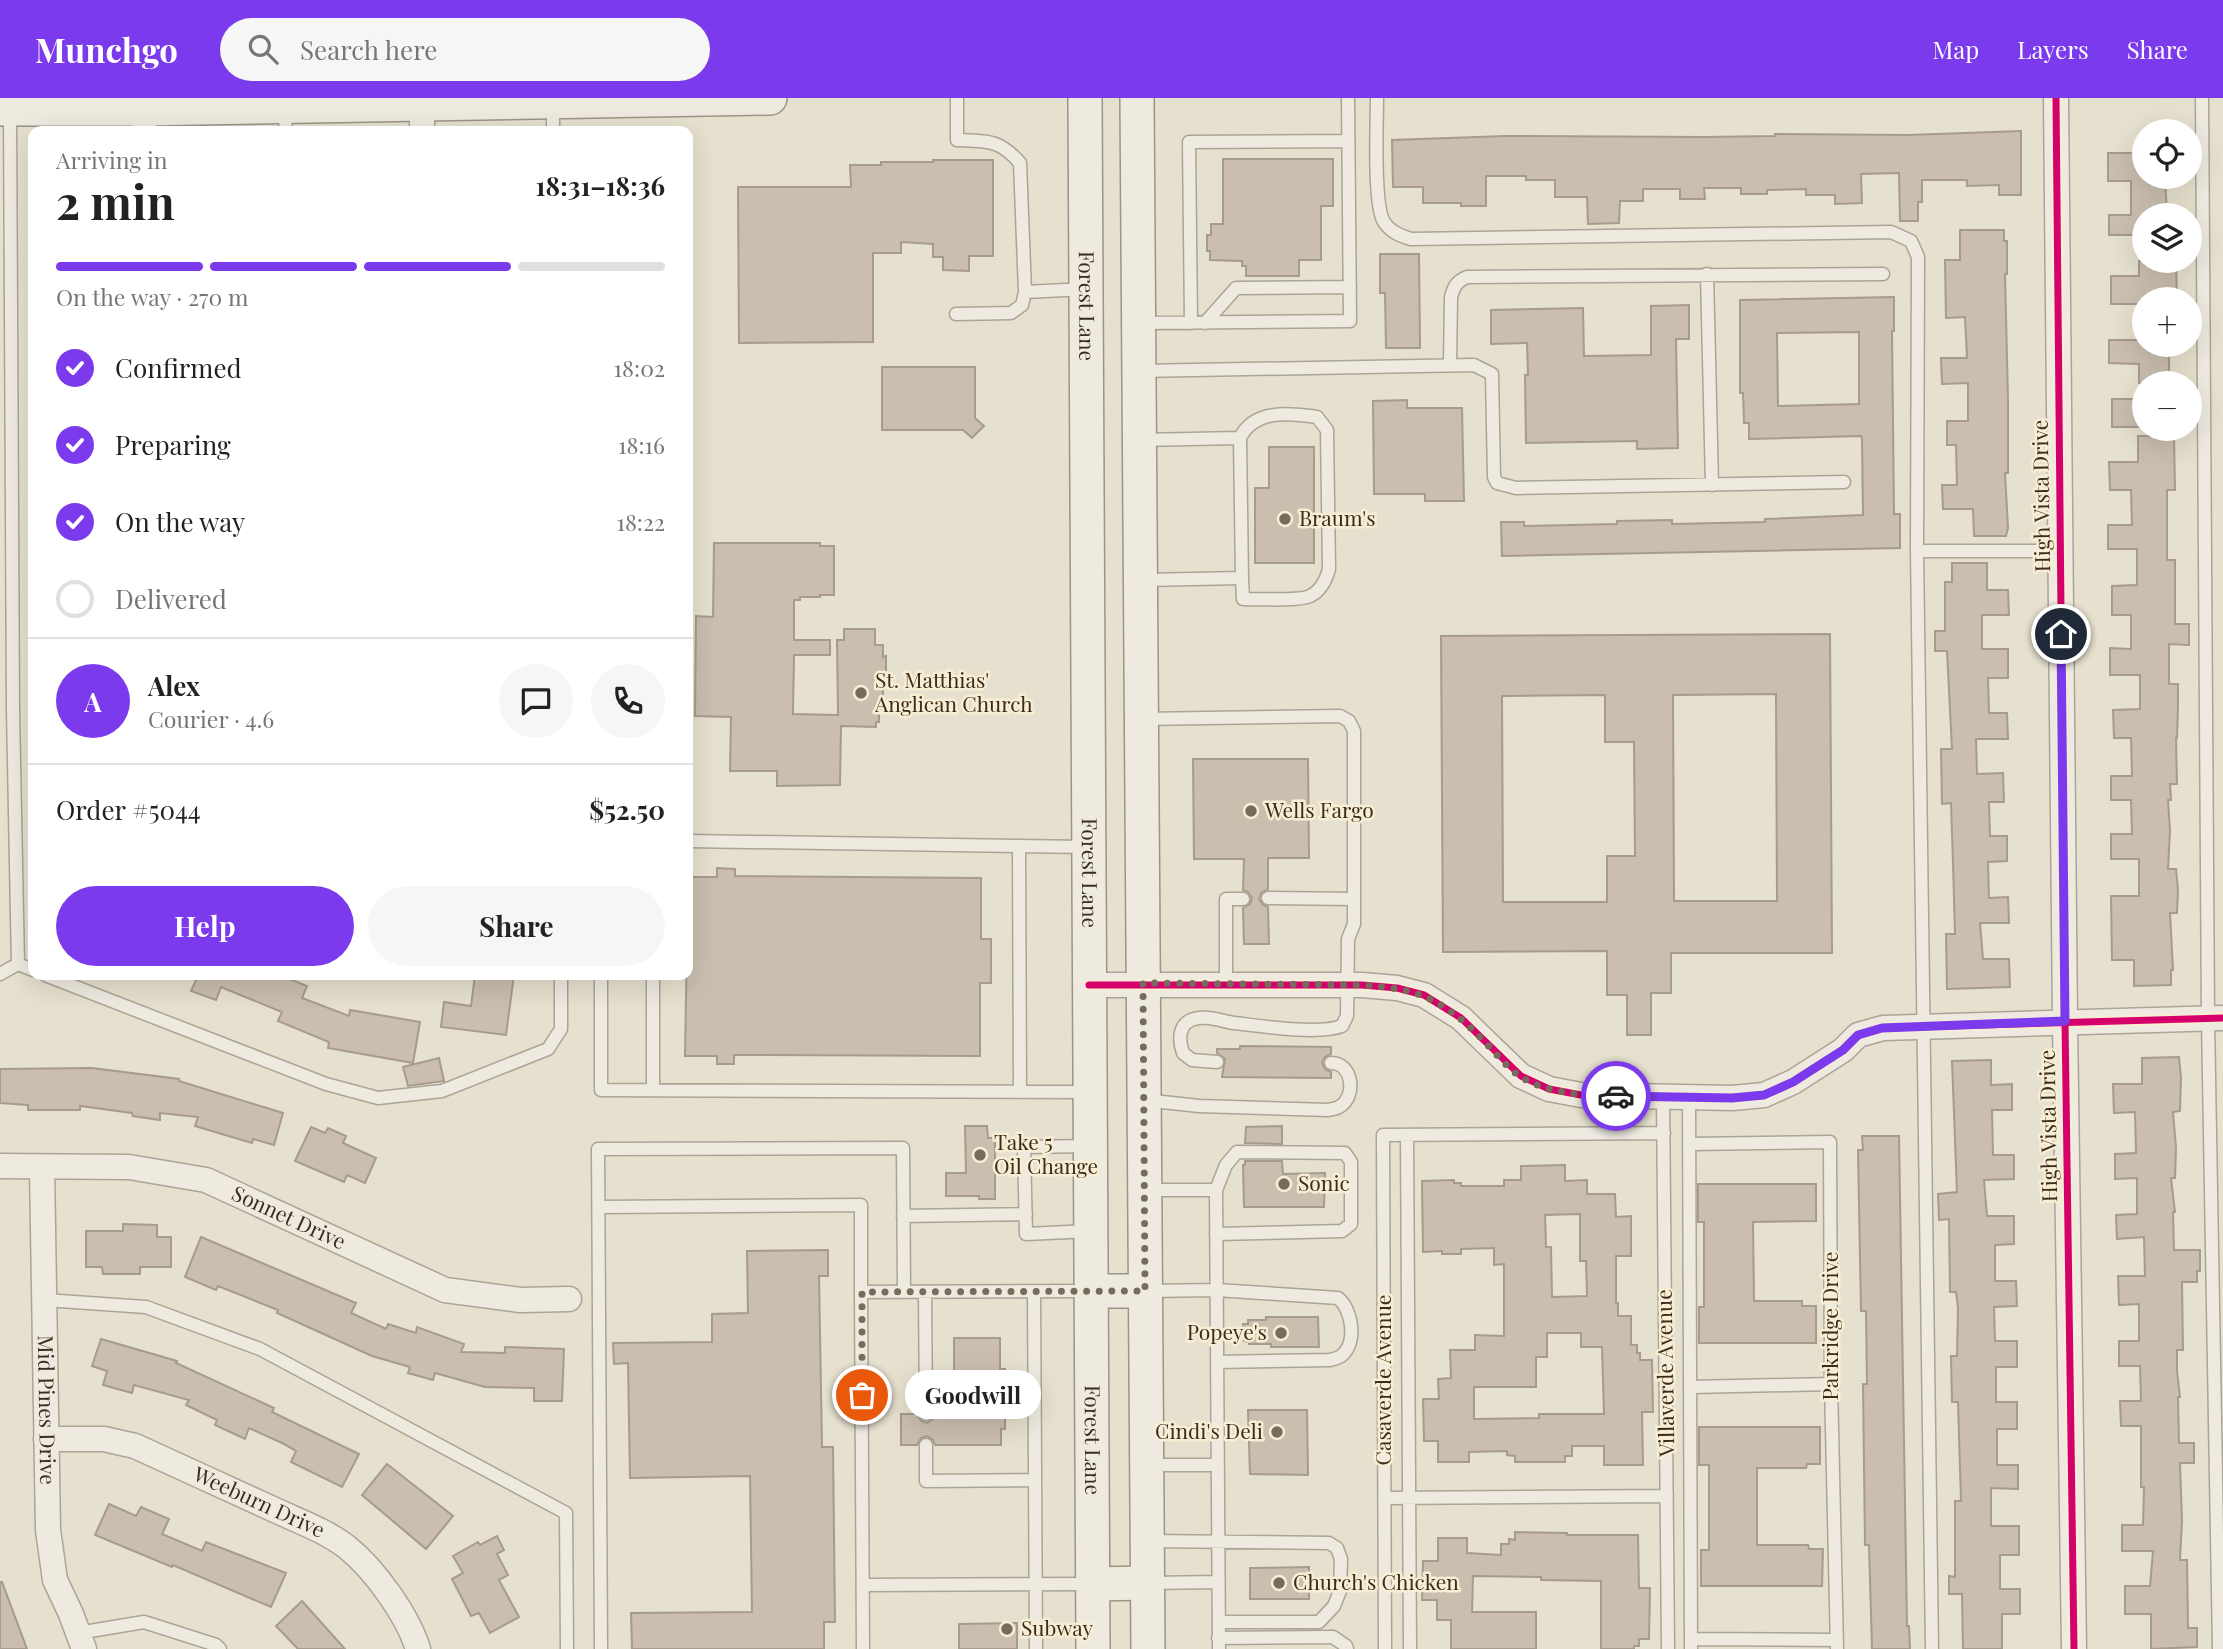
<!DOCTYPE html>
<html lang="en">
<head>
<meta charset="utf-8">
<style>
	body { margin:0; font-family:"Playfair Display",serif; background:#f6f6f6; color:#222; height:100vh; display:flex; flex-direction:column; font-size:26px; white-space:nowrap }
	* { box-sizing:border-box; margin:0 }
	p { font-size:23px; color:#767676 }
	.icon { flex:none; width:38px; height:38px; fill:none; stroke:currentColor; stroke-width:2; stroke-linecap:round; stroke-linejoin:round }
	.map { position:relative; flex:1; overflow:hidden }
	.panel { position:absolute; left:28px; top:28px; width:665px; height:854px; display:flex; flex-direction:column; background:#fff; border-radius:14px; box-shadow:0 7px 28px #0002 }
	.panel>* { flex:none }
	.fabs { position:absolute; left:2132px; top:21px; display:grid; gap:14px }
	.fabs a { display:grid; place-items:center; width:70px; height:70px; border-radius:50%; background:#fff; box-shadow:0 7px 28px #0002; font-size:35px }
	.pin { position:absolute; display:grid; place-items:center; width:60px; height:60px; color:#fff; margin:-30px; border:4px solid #fff; border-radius:50%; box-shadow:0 2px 7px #0007 }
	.courier { position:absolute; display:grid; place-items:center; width:70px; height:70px; margin:-35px; border:5px solid #7c3aed; border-radius:50%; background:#fff; color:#222; box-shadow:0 2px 9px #0007 }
	.bubble { position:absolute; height:49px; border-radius:24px; background:#fff; box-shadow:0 7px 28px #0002; font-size:23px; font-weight:700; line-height:49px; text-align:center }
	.summary em { font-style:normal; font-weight:700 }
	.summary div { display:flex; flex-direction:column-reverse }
	.summary { display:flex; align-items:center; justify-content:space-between; height:119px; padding:0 28px }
	h1 { font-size:46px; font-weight:700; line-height:52px }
	.bar { display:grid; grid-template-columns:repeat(4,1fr); gap:10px 7px; align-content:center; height:84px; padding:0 28px }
	.bar i { height:9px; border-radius:5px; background:#e0e0e0 }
	.bar .selected { background:#7c3aed }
	.bar p { grid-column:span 4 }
	.line { display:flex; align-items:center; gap:18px; padding:0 28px; border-top:2px solid #e0e0e0 }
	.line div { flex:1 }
	.round { display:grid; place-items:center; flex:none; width:74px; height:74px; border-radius:37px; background:#f6f6f6 }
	ol { padding:0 28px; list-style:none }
	li { display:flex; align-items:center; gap:21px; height:77px }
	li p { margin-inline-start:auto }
	li .icon { padding:7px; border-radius:50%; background:#7c3aed; color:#fff; stroke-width:4 }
	li:last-child { color:#767676 }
	li i { width:38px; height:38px; border:4px solid #e0e0e0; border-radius:50% }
	.cta { display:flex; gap:14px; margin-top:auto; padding:14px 28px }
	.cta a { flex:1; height:80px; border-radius:42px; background:#7c3aed; color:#fff; font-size:28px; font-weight:700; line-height:80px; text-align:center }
	.cta a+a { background:#f6f6f6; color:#222 }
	header { display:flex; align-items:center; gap:42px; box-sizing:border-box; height:98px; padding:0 35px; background:#7c3aed; color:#fff }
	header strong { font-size:33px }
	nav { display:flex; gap:38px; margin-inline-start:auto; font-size:24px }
	.search { width:490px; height:63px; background:#f6f6f6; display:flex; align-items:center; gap:18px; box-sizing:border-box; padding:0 24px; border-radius:38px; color:#767676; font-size:26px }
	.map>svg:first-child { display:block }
	.building { fill:#cabeaf; stroke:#a69b8d; stroke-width:2; fill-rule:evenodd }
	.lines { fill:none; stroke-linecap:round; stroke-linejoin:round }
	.lane-casing { stroke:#aba497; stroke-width:15 }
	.street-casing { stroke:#aba497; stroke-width:27 }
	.secondary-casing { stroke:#9b9487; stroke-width:36 }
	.lane { stroke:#eeeae0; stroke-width:12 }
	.street { stroke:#eeeae0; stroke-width:24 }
	.secondary { stroke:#eeeae0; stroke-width:33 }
	.cycleway-casing { stroke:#f7eed4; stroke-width:11 }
	.cycleway { stroke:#d6006c; stroke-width:7 }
	.done { stroke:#776c5c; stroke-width:7; stroke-dasharray:0 12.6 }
	.route { stroke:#7c3aed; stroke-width:9 }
	.poi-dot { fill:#776c5c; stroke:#f7eed4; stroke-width:2.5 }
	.labels { text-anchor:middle; stroke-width:5; stroke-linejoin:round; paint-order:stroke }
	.street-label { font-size:21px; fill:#3b2d1e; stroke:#f7eed4 }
	.poi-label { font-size:21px; fill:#3b2d1e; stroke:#f7eed4; text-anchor:start }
</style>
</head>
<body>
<header>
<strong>Munchgo</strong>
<div class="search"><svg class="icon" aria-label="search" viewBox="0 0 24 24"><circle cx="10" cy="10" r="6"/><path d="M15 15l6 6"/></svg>Search here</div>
<nav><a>Map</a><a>Layers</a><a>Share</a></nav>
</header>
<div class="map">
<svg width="2223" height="1551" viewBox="0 0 2223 1551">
	<rect width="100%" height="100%" fill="#e6e0ce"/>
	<path class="building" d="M2021,33V97H1999V87L1967,88V82H1922V104H1918V123H1900L1899,75L1861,76L1862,105L1835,106V97H1806V91L1767,92V96H1741V90H1704L1705,101H1680V91H1643V103H1620L1619,125L1588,126L1587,99H1555V82H1526V78H1486V108H1461V105H1423V89H1393L1392,42L1506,38L1704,39L1775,38V36L1908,37Z
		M2108,55H2144V79H2165L2167,117H2144V137H2109V117H2131V83H2108Z
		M1223,61H1333V108H1321V162H1299V178H1246V168H1242V163L1210,162V153H1207V137H1211V126H1223Z
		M933,62H993V158H969V173L943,172V159H933V146L901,144V155H873V244L739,245L738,89H851L850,67H881V64H933Z
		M1960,132H2004V143H2007V176H2005L2008,301V375H2005L2008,430L2006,438H1974L1973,411H1943L1942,387H1957L1956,347H1947V323H1968V285L1942,286L1941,260H1967L1965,219L1946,220L1945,162H1960Z
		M1380,156H1419L1420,250H1386L1385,195H1380Z
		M2139,163H2176L2177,201H2144V206H2111V178H2139Z
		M1894,199V233H1892L1894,416H1900V450L1502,458L1501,424H1524V428L1617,426V423L1672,422V426L1765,424V421L1863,417L1862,340L1861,338L1749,341V325H1744L1743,295H1740V202ZM1859,234V306L1778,308L1777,235Z
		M1689,207V241H1676L1678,350L1637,351V343L1526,345L1525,277H1528L1527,245L1491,246V212L1583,210L1584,258L1651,257V208Z
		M2109,242H2144V247H2169V285H2139V266L2109,265Z
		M882,269H975V320L984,328L972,340L963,332H882Z
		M2112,301H2144V329H2112Z
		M1407,302V310H1462L1464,403H1425V396H1374L1373,303Z
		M2138,338H2174L2175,392H2167V462H2175V526H2189V547L2169,546V586H2178V607L2177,640H2176L2177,686H2170L2171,702H2168L2170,733L2168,771H2176L2178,792L2177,815H2170L2173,872H2171V887L2134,888V862H2112L2111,798H2139V761H2111V736H2132L2131,702H2111V678H2132L2131,640H2114L2113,612L2140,611V577H2110V550L2131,551V517H2112V488L2137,487V451H2108V427H2132L2131,392H2110L2109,364H2138Z
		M1269,349H1314V465H1255V390H1269Z
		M714,445H820V448H834V497H820V499H800V502H794V542H830V557H794L793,616L838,617L837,542H844V531H875V547H883V559L886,558V578H883V613H879V624H876V629L841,628L840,687L777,688V673H730L731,619L695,618L696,518L713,519Z
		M1952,465H1987V492H2008L2009,517H1982V551H2008V580H1988L1989,615H2007L2008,641H1976L1977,676L2003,675L2004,704H1989L1990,738H2007V763L1988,764L1989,800L2008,799L2009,825H1980L1983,861H2009L2010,889L1947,891L1946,836H1955L1953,765L1951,705L1942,706L1941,651H1952L1947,553H1935V533H1945V484H1952Z
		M1830,536L1832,855H1671V895H1651V937H1627V897H1607V853L1443,854L1441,538ZM1776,596L1777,803H1674L1673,597ZM1605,597V644H1634L1635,758H1607V804H1503L1502,598Z
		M1193,661H1308L1309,760H1268V791L1261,795L1259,801L1263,807L1268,809L1269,846H1244L1243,810L1250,806L1252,800L1248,794L1243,792L1244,761H1194Z
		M717,770L735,771V778L981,780V841H991V885H980V958L734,957V966H717V958H685L688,779H717Z
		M191,877H280L307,888L302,900L349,918L350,912L420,924L413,965L328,950L329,944L278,923L282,914L221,889L216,902L191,893L197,880Z
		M475,877H514L506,937L441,929L444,904L471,908Z
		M1240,948L1331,949V956L1325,959L1322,964L1325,971L1331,974V980L1222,979L1225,961L1217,955V951H1240Z
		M2179,959L2181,980L2180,1013L2173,1014L2176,1050L2175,1080H2171L2175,1114H2173L2174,1152H2200V1173H2197V1184H2182L2183,1252H2177V1273L2180,1299H2178L2179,1345H2194V1365H2180L2182,1422L2180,1462H2187L2188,1530H2197V1549L2151,1551V1516H2125V1488H2150L2153,1453H2122V1427H2143L2144,1389H2141V1328H2121L2120,1303H2141L2140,1268H2119V1243H2139V1206L2119,1207L2118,1178H2145L2144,1139L2117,1141L2116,1117L2137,1116V1080L2115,1081V1056L2136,1055L2135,1014L2114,1015L2113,986H2142V960Z
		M439,960L444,983L408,988L403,969Z
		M1991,962V987L2012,986V1012H1992L1993,1057H2014V1081L1984,1082L1987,1118H2014V1146L1995,1147V1183H2016L2017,1208L1994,1209L1995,1243H2017V1269H1996V1304H2017V1331H1997V1367H2018V1391L1991,1390V1428H2019V1457H2000V1491H2020V1516H2002V1551H1963L1962,1496H1949V1478L1955,1479V1403H1961L1958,1304H1952L1951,1258H1957L1958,1210L1956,1194H1950L1949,1121L1939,1122L1938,1096L1957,1094L1952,963Z
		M92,970L179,981V983L283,1015L274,1047L253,1041L252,1045L195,1028L198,1019L160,1015V1022L133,1018L132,1015L80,1008V1012H28V1007L0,1005V971Z
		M965,1028H987L988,1040H995V1101H979V1098H946V1075H966Z
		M1282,1028V1046L1245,1045L1246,1029Z
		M311,1029L325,1035L328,1030L346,1038L343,1045L376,1060L365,1085L347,1077L344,1084L295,1063Z
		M1862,1038H1899L1907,1528H1909L1910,1551H1872L1869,1447H1865L1863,1286H1867L1866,1213H1861L1858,1052H1863Z
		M1245,1063H1282L1283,1076L1325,1075L1324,1109H1244L1243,1067H1245Z
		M1565,1067V1083L1587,1082V1096H1615L1616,1119L1631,1118V1158H1616V1205H1618V1218H1631V1247H1637V1255H1640V1262H1652L1653,1314H1642L1643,1367H1604V1348H1572V1358H1565V1364H1515V1358L1507,1357V1353L1469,1354V1364H1438V1343H1424L1423,1301H1439L1438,1281L1451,1280L1450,1252H1475V1237L1504,1238V1166L1494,1167V1150L1461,1151V1156H1442V1153L1423,1154L1422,1083L1454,1082V1085H1461V1088H1504V1082H1521V1068ZM1580,1116V1163H1586L1587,1198L1552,1199L1551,1149H1546L1545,1117ZM1547,1235H1581V1249H1602L1604,1316H1539V1320L1474,1321V1289H1536V1259H1547Z
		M1698,1086H1816V1123L1753,1124L1754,1203H1802V1208H1816V1245H1699V1209H1704V1124H1698Z
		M123,1126L157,1127V1139H171V1169H140V1176H103L102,1169H86V1133H123Z
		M201,1139L356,1205L351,1215L386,1231L388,1226L416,1235L417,1229L464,1246L461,1254L505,1255V1249L564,1251L562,1303H534V1290L485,1289L435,1275L433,1282L408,1275L410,1269L372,1258L277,1215L278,1212L218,1188L216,1192L185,1179Z
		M828,1152V1178H819L822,1349H833L835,1524H824V1551H632L631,1515L752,1514L750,1378L630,1380L628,1265L614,1266L613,1245L712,1244V1216L748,1215L747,1153Z
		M1266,1219H1318L1319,1249H1271V1246H1249V1244L1244,1243L1243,1226H1248V1222H1266Z
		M954,1240H1000V1271H1005L1004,1284H1009V1318L1005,1319V1331H1001V1347H935L933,1342L927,1338L921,1340L917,1347H901V1316H917L921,1323L927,1325L933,1321L935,1316H954Z
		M101,1241L177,1263L176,1265L274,1310L272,1314L359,1356L342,1389L291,1364L296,1353L282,1345L249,1330L245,1341L215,1327L217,1322L186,1307L189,1302L134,1287L132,1295L103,1287L107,1273L92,1268Z
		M1248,1312H1307L1308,1377L1250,1376Z
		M1699,1329H1820V1366H1807L1806,1370H1757V1447H1808L1809,1451H1823L1822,1488H1701V1452H1709V1367H1699Z
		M387,1366L453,1418L426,1451L362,1397Z
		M109,1406L136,1418L141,1409L169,1421L162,1436L202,1453L206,1444L286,1475L271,1509L173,1467L172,1469L95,1437Z
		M1515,1434L1567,1435V1437H1638L1639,1490H1650L1649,1541H1639V1548H1634V1551H1601V1483L1541,1482V1479L1473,1478L1472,1514H1536V1551H1451V1522H1437V1502H1422L1423,1463H1438V1440H1467V1455L1501,1457V1446H1509V1441L1515,1442Z
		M497,1438L504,1452L497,1456L508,1477L499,1482L519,1519L490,1535L479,1515L471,1518L452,1481L463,1475L453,1458L478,1444L480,1447Z
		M1309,1469V1501H1250V1470Z
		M0,1484H2L27,1551H0Z
		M302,1503L345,1551H298L276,1528Z
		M1017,1525V1551H959V1526Z"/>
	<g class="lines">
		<defs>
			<path id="lane" d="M957,0V42C987,43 999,41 1020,65L1025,194L1086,191
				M1377,0C1377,25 1373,107 1384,124C1390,134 1401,138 1411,141L1891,134L1911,143L1918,159L1917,453L1932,1551
				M2202,0L2208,921L2219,1551
				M553,6V33
				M284,9L286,33
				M1707,176L1712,387
				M956,216L1011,215L1022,207L1025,194
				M1139,225L1350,223L1348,0
				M1191,225L1189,44L1348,43
				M1205,225L1236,190L1350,189
				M1450,267L1451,199C1454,188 1457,183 1467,179L1883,176
				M1139,273L1474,267L1492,276L1494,379L1497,385L1516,390L1844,384
				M1240,340C1254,311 1289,315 1317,319L1327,332L1329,471C1326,482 1321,493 1310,498C1301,503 1256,501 1243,501L1242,480
				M1140,342L1240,340L1242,480L1143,482
				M1917,453H2060
				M1142,621L1340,618L1349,623L1354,633V826L1348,841L1347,918L1342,928C1318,937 1261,928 1234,925C1221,923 1204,916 1191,922C1178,928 1179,943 1183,955L1192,962L1217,964
				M688,743L1088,749
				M1019,748L1020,993
				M1268,800L1354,801
				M18,866L33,872
				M0,876L18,866L13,612L10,12
				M45,877L326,986L378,1000L442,993L548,951L561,931V877
				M601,877V992L1088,994
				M1226,886V801H1243
				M653,992V877
				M1663,999L1668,1551
				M1689,999L1691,1551
				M1144,1002L1199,1008L1328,1012C1332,1011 1336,1011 1339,1009C1357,999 1353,965 1331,965
				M1407,1037L1410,1551
				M1690,1046L1830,1044L1831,1286L1837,1551
				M1089,1048L1024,1049L1026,1136L1090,1133
				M1145,1092H1216L1219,1551
				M1216,1092L1226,1067L1237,1054L1345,1055L1351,1064V1126L1342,1133L1216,1136
				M599,1109L861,1107V1194L1090,1193
				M903,1118L1026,1116
				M1146,1193L1217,1192L1338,1200C1352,1211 1358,1245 1341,1258C1338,1260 1334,1261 1330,1262L1217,1264
				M861,1194L863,1551
				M925,1194L926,1316
				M1034,1194L1036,1551
				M45,1202L146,1209L260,1251L566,1415L567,1551
				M1691,1289L1831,1286
				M926,1347V1383L1035,1382
				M1148,1367H1218
				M1385,1400L1667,1398
				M1147,1443L1329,1445L1337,1450L1341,1461L1340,1493L1334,1508L1319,1524H1219
				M1149,1485L1218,1484
				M863,1487L1091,1486
				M78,1535L144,1524L216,1547L220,1551
				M1218,1540L1333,1539L1346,1548L1347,1551
				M1691,1541L1837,1542
				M601,1551L598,1051L903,1050L904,1194
				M1385,1551L1383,1037L1664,1035"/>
			<g id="street">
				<path d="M144,0V33"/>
				<path d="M422,0V33"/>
				<path d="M2056,0L2065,924L2074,1551"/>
				<path d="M1089,887H1362L1397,890L1424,897L1461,920L1521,978L1549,991L1581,997L1732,1000L1764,997L1793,984L1843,952L1858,937L1883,930L2223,920"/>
				<path id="s1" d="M0,1068L129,1069L206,1082L445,1192L520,1202L569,1201"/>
				<path id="s2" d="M42,1069L48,1432L55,1482L71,1516L84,1551"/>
				<path id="s3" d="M46,1341H104L135,1348C182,1370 230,1391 277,1413C301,1424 328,1434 348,1450C375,1472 408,1518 418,1551"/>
			</g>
			<g id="secondary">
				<path id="s4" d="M1085,0L1093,1551"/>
				<path d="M1137,0L1148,1551"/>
				<path d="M0,11H144L770,0"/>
				<path d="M1091,1193H1145"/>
				<path d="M1092,1486L1147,1485"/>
			</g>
		</defs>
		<use href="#lane" class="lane-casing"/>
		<use href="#street" class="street-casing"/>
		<use href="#secondary" class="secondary-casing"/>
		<use href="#lane" class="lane"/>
		<use href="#street" class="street"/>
		<use href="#secondary" class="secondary"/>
		<defs>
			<path id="cycleway" d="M2056,0L2065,924L2074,1551
				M1089,887H1362L1397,890L1424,897L1461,920L1521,978L1549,991L1581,997L1732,1000L1764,997L1793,984L1843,952L1858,937L1883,930L2223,920"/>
		</defs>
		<use href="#cycleway" class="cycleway-casing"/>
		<use href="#cycleway" class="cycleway"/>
	</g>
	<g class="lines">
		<path class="done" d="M862,1297V1194L1145,1193L1143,885L1363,887C1419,891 1441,900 1482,941C1494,953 1507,970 1521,979C1549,996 1584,997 1616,998"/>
		<path class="route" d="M1616,998L1732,1000L1764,997L1793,984L1843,952L1858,937L1882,930L2065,923L2061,536"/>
	</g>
	<g class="poi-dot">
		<circle cx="1285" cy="421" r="7"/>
		<circle cx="861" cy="595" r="7"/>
		<circle cx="1251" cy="713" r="7"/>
		<circle cx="980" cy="1057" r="7"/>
		<circle cx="1284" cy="1086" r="7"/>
		<circle cx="1281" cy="1235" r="7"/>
		<circle cx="1277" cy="1334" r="7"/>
		<circle cx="1279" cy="1485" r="7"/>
		<circle cx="1007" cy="1531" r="7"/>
	</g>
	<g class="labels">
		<g class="street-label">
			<text dy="7" stroke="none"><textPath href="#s4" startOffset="208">Forest Lane</textPath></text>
			<text transform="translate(2042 398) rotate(-91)" y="7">High Vista Drive</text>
			<text dy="7" stroke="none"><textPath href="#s4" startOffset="775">Forest Lane</textPath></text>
			<text transform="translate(2049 1028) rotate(-91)" y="7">High Vista Drive</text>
			<text dy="7" stroke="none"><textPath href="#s1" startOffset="298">Sonnet Drive</textPath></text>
			<text transform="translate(1831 1228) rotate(-90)" y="7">Parkridge Drive</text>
			<text transform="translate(1666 1275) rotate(-91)" y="7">Villaverde Avenue</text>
			<text transform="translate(1384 1282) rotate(-90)" y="7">Casaverde Avenue</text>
			<text dy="7" stroke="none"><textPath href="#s2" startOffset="243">Mid Pines Drive</textPath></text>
			<text dy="7" stroke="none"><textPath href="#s4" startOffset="1342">Forest Lane</textPath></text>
			<text dy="7" stroke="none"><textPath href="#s3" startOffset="226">Weeburn Drive</textPath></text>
		</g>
		<g class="poi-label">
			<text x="1299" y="428">Braum's</text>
			<text x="875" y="590">St. Matthias'<tspan x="875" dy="24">Anglican Church</tspan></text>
			<text x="1265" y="720">Wells Fargo</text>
			<text x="994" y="1052">Take 5<tspan x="994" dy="24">Oil Change</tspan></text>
			<text x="1298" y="1093">Sonic</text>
			<text x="1267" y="1242" text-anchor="end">Popeye's</text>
			<text x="1263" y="1341" text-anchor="end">Cindi's Deli</text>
			<text x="1293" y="1492">Church's Chicken</text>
			<text x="1021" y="1538">Subway</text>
		</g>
	</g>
</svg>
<div class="fabs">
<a><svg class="icon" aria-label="locate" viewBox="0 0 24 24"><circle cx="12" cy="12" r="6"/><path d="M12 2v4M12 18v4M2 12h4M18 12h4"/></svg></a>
<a><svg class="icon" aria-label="layers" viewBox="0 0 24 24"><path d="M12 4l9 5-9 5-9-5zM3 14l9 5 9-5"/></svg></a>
<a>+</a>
<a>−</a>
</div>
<div class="pin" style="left:862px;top:1297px;background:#ea580c"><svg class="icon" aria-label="bag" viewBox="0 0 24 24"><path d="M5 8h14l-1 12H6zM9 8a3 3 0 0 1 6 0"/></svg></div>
<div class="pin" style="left:2061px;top:536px;background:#1f2937"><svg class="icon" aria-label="home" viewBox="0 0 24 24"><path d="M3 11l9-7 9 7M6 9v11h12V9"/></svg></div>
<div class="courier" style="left:1616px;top:998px"><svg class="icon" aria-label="car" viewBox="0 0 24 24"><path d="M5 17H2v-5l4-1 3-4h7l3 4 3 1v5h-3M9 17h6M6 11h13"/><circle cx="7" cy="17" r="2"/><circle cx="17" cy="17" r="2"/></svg></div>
<div class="bubble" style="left:905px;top:1272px;width:136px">Goodwill</div>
<section class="panel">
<div class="summary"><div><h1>2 min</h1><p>Arriving in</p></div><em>18:31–18:36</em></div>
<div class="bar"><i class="selected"></i><i class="selected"></i><i class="selected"></i><i></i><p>On the way · 270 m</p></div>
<ol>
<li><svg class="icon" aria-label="check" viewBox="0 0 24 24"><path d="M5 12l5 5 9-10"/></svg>Confirmed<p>18:02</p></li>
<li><svg class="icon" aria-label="check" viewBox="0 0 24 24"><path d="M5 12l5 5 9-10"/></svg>Preparing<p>18:16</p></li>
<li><svg class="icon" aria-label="check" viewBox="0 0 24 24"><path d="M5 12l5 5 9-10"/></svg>On the way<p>18:22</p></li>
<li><i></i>Delivered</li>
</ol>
<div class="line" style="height:126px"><b class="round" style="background:#7c3aed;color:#fff">A</b><div><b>Alex</b><p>Courier · 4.6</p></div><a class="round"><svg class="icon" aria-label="chat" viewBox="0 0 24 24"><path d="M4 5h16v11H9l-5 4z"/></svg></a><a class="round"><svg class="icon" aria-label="phone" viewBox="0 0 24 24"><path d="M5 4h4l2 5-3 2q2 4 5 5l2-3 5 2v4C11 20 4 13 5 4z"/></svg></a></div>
<div class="line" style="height:91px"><div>Order #5044</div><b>$52.50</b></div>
<div class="cta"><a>Help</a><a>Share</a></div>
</section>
</div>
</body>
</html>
